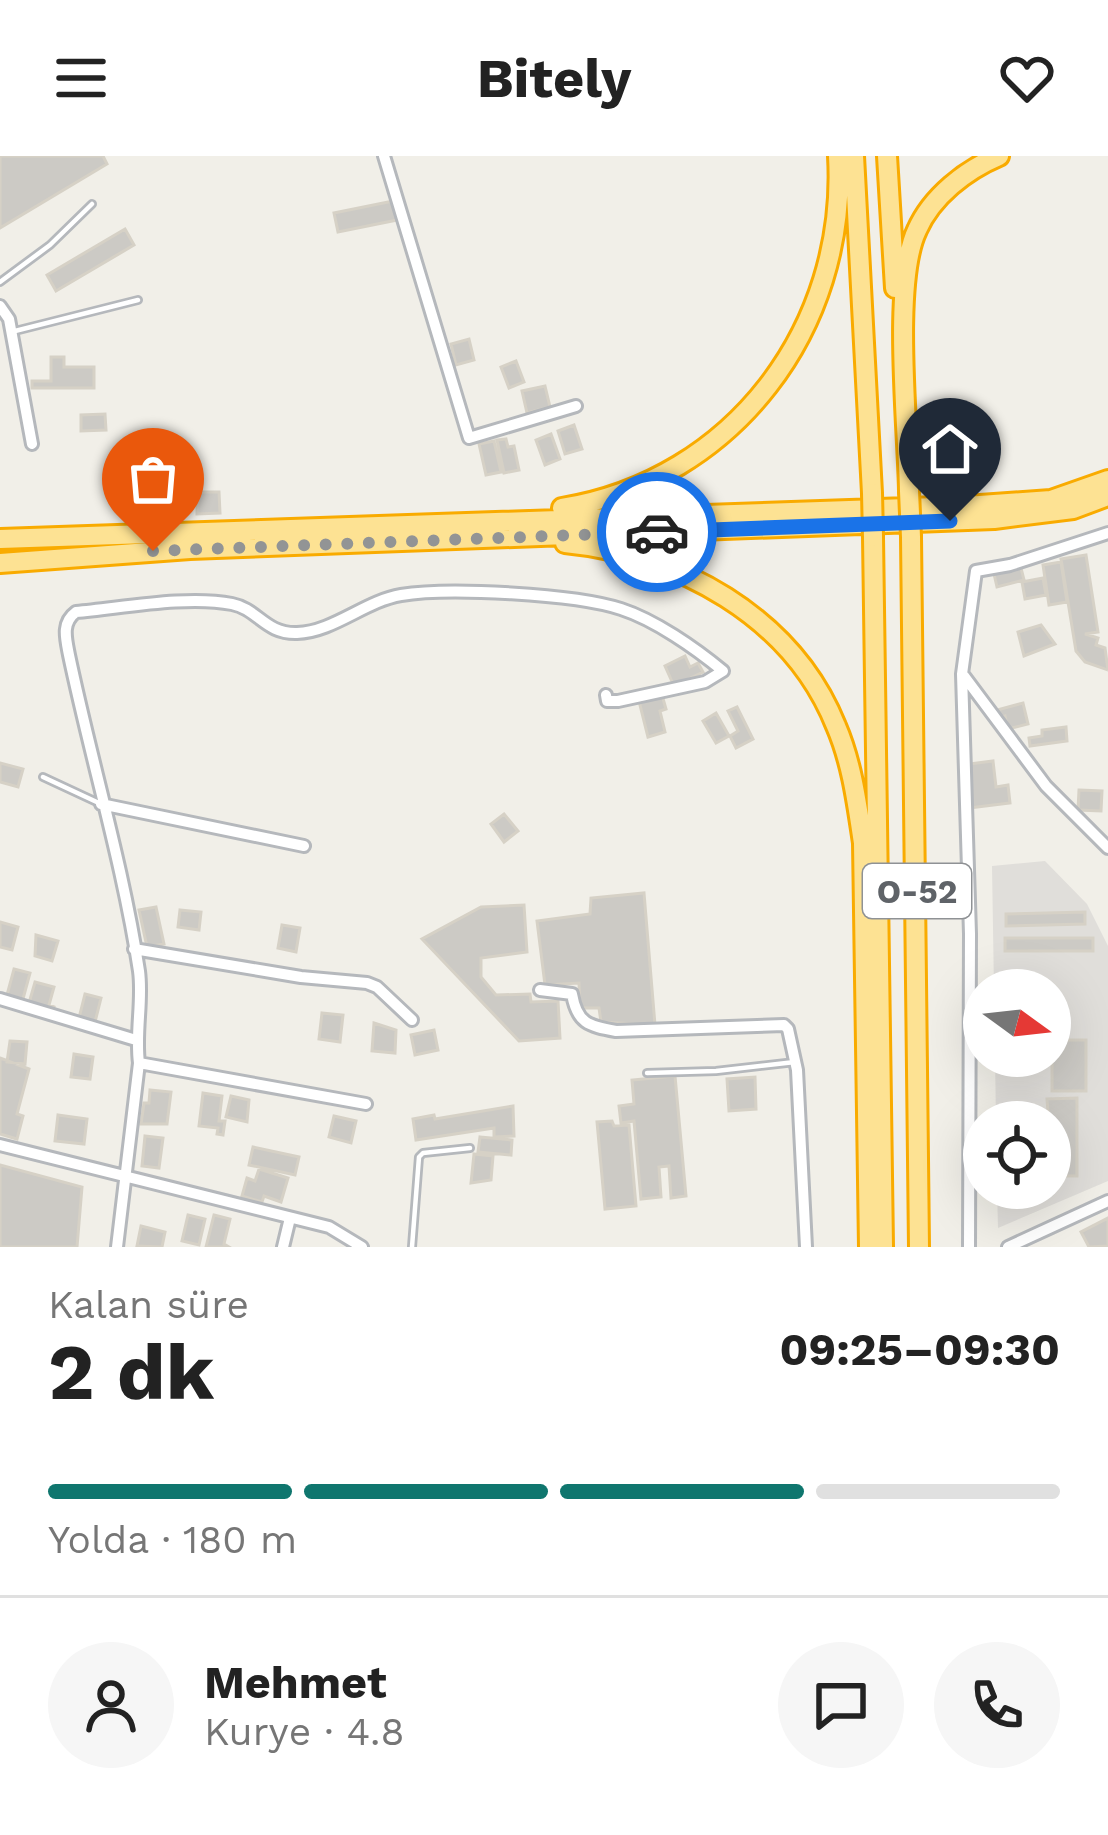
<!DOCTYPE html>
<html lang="tr">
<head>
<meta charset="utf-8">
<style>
	body { margin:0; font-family:"Work Sans",sans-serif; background:#f6f6f6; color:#222; height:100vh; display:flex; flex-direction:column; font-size:45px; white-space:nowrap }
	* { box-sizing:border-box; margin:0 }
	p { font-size:39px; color:#767676 }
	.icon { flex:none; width:66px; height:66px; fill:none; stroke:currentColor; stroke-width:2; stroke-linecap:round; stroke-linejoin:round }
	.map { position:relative; height:1091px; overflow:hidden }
	.sheet { display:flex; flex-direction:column; background:#fff; flex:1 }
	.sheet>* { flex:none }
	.needle { width:78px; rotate:105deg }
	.tools { position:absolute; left:963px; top:813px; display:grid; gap:24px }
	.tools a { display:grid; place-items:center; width:108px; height:108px; border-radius:50%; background:#fff; box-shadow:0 12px 48px #0002; font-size:60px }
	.pin { position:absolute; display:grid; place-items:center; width:102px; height:102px; color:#fff; margin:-123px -51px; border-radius:50% 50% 50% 0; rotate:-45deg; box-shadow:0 0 12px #0007 }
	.pin .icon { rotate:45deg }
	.courier { position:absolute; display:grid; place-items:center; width:120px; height:120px; margin:-60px; border:9px solid #1a73e8; border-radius:50%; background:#fff; color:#222; box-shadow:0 3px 15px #0007 }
	.headline em { font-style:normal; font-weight:700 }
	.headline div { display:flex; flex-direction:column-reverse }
	.headline { display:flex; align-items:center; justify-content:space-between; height:204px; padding:0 48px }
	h1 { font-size:78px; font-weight:700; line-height:90px }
	.bar { display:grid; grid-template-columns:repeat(4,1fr); gap:18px 12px; align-content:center; height:144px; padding:0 48px }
	.bar i { height:15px; border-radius:9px; background:#e0e0e0 }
	.bar .selected { background:#0f766e }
	.bar p { grid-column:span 4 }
	.line { display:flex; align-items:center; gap:30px; padding:0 48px; border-top:3px solid #e0e0e0 }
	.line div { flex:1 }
	.round { display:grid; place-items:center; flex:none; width:126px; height:126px; border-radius:63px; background:#f6f6f6 }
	header { display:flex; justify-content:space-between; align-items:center; height:156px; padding:0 48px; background:#fff; font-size:54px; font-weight:700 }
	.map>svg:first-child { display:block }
	.industrial { fill:#e0deda }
	.building { fill:#cccac5; stroke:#d6d1c6; stroke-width:3 }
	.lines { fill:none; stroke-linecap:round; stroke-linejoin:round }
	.service-casing { stroke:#b5b8bc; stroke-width:10 }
	.minor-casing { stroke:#b5b8bc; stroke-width:16 }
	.motorway-casing { stroke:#f9ab00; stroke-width:24 }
	.service { stroke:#fff; stroke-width:4.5 }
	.minor { stroke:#fff; stroke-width:10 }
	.motorway { stroke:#fde293; stroke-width:18 }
	.motorway-bridge-casing { stroke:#f9ab00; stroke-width:24; stroke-linecap:butt }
	.motorway-bridge { stroke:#fde293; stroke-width:18 }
	.done { stroke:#929495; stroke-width:12; stroke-dasharray:0 21.6 }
	.route { stroke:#1a73e8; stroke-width:15 }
	.labels { text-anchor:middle; stroke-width:12; stroke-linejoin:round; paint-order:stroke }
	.shield { fill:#fff; stroke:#8f9295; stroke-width:3 }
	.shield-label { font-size:33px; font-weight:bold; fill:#5f6368 }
</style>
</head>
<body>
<header><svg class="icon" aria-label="menu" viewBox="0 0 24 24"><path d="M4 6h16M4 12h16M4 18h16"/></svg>Bitely<svg class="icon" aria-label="heart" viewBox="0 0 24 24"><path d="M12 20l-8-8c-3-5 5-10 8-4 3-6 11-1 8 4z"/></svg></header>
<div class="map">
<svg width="1108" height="1091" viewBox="0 0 1108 1091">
	<rect width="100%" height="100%" fill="#f1efe8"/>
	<path class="industrial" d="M1045,705L1087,748L1108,790V1025L998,1072L997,1032H1050V966H996L995,900H1050V834H994L992,710Z"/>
	<path class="building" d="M0,0H103L107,8L0,72Z
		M393,45L397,64L338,76L334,57Z
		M125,73L134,89L56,135L47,119Z
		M469,183L474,204L456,209L451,188Z
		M51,201H64V211H94V232H32V225H51Z
		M516,205L524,226L509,232L501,211Z
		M545,230L550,251L527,257L522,235Z
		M105,258L106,274L81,275V259Z
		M574,269L582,293L565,298L558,275Z
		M551,278L560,303L545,309L536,284Z
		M506,283L508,291L514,290L519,314L504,317L497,284Z
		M494,285L501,316L486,319L479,288Z
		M197,336H219L220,357L197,358Z
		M1086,399L1098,476L1085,478L1098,482L1096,489L1105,492L1108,514L1085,506L1076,495L1061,403Z
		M1061,406L1067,446L1049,449L1043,409Z
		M1021,412L1024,424L997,431L994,418Z
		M1043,422L1046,439L1025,443L1022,426Z
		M1041,469L1055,488L1024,500L1018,476Z
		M685,500L690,511L698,507L703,516L674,530L665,510Z
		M662,539L666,553L660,555L665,576L648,581L639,545Z
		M1023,547L1028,568L1008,573L1005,560L999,562L997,554Z
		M737,551L753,583L736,592L730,580L738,575L728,555Z
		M716,557L729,580L716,587L703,565Z
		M1066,571L1067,585L1030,590L1029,582L1042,580V574Z
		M993,605L996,631L1008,629L1010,647L969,652V608Z
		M0,607L23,613L18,631L0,626Z
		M1079,634L1102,635L1101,655L1078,654Z
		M504,658L518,675L504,686L491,668Z
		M644,737L655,869L601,866L599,852H580L579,827L545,829L537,765L590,758L591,742Z
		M524,749L527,796L481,802V821L496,839L530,838L531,846L558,845L560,882L519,885L422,783L481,751Z
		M156,751L164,788L147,791L139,754Z
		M180,754L201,756L199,774L178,771Z
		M1085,756V768L1006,770V758Z
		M0,766L18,771L12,794L0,791Z
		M282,769L300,772L296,796L278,792Z
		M36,779L58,785L52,805L35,800Z
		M1005,782H1093V795H1005Z
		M14,813L30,817L23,843L7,839Z
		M35,826L54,831L49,849L54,851L53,855L29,847Z
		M85,838L101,842L95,866L79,862Z
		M322,857L343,859L340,886L319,883Z
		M374,867L396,874L395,897L372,895Z
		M434,874L438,894L415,899L411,879Z
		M1052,884H1086V935H1052Z
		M10,885L27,886L25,908L7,906Z
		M74,898L93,901L90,923L71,921Z
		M0,902L29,913L17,958L23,960L17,983L0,978Z
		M675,920L686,1040L671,1042L669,1010L659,1011L661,1041L641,1043L634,965L621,967L619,950L634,948L632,924Z
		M755,921L756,953L729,955L727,923Z
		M150,934L171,936L167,968H141L144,947H149Z
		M203,937L222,940L219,965H225L223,979L217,978L218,972L199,970Z
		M231,940L249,944L247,966L226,961Z
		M1077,942V1020H1053L1047,943Z
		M513,950L514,980L494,981V972L416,984L413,963L434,959L435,963Z
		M58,959L87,963L84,988L55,985Z
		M334,960L356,965L351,987L329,981Z
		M612,965L614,970L629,969L636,1050L605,1053L597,966Z
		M145,980L163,982L159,1012L142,1010Z
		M480,981L512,984L511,999L478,996Z
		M253,991L299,1001L295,1019L249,1009Z
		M474,998L493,1000L491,1024L471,1027Z
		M0,1009L82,1031L77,1091H0Z
		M259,1013L288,1022L281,1046L264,1040L262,1046L242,1040L247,1022L255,1025Z
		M188,1059L205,1063L199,1089L182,1085Z
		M214,1059L230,1063L224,1088L229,1091H206Z
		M1108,1062V1090L1089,1091L1081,1076Z
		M141,1070L165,1076L162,1091L137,1090Z"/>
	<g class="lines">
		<defs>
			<path id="service" d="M0,126L50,89L92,48
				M11,176L138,144
				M43,621L101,648
				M647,917L716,915L795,906
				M412,1091L419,1001L423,997L470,992"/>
			<path id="minor" d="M384,0L469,282L576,250
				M0,150L9,163L32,288
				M964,520L1046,630L1108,692
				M101,648L304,690
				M134,793L301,821L367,827L377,831L412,864
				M540,834L572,838C577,867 588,870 616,875L784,869L788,873L797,914L806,1091
				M0,843L136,884
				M139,907L366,948
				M0,989L329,1071L362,1091
				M117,1091L139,907C135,876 143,845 139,815C123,709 91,604 69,499C66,483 61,467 76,456C122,452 187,439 232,448C258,453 265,478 297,477C333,476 365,445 401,439C448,431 575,438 621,453C655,464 695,492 723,515L705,526L618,545H607L606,539
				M283,1091L290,1062
				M969,1091L970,778L962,518L976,415L1010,409L1108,377
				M1008,1091L1108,1045"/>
			<path id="motorway" d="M854,0L872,337
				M887,0L895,132
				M909,335C908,272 892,126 917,74C932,40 966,14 999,0
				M562,352C733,324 848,172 838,0
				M873,381L883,1091
				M911,381L919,1091
				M0,383L966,350L1051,344L1108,324
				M565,387C677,398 792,460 836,570C852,607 857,647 863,687L869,1091
				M0,407L190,393L994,363L1073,353L1108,340"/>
		</defs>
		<use href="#service" class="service-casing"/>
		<use href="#minor" class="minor-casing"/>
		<use href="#motorway" class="motorway-casing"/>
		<use href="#service" class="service"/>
		<use href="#minor" class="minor"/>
		<use href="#motorway" class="motorway"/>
		<defs>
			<path id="motorway-bridge" d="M909,335L911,381
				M872,337L873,381"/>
		</defs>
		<use href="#motorway-bridge" class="motorway-bridge-casing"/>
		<use href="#motorway-bridge" class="motorway-bridge"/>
	</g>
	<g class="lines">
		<path class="done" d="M153,395L657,376"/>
		<path class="route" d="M657,376L950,365"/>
	</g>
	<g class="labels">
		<rect class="shield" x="863" y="708" width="108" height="54" rx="9"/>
		<g class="shield-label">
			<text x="917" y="747">O-52</text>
		</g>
	</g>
</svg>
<div class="tools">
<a><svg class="needle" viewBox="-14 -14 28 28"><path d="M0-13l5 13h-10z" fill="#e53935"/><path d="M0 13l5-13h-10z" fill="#767676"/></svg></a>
<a><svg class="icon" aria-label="locate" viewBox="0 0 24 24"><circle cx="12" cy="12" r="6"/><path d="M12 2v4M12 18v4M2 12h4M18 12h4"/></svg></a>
</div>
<div class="pin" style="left:153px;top:395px;background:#ea580c"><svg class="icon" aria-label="bag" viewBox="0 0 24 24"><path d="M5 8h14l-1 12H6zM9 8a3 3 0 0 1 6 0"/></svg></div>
<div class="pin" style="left:950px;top:365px;background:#1f2937"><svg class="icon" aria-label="home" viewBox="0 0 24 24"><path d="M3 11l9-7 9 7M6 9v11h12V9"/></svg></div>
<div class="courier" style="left:657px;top:376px"><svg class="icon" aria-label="car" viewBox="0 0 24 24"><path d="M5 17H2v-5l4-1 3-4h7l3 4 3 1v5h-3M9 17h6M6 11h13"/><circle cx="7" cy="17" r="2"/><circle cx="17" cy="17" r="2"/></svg></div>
</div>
<section class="sheet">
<div class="headline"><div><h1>2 dk</h1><p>Kalan süre</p></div><em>09:25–09:30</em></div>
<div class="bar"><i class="selected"></i><i class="selected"></i><i class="selected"></i><i></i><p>Yolda · 180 m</p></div>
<div class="line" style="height:216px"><a class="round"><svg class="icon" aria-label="person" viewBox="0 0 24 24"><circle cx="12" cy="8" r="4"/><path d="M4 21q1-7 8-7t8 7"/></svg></a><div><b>Mehmet</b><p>Kurye · 4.8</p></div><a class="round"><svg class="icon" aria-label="chat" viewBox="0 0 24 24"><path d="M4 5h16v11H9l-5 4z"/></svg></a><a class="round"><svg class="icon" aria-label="phone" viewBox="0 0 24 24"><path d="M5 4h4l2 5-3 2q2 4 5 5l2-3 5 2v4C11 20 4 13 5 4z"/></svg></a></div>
</section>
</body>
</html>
